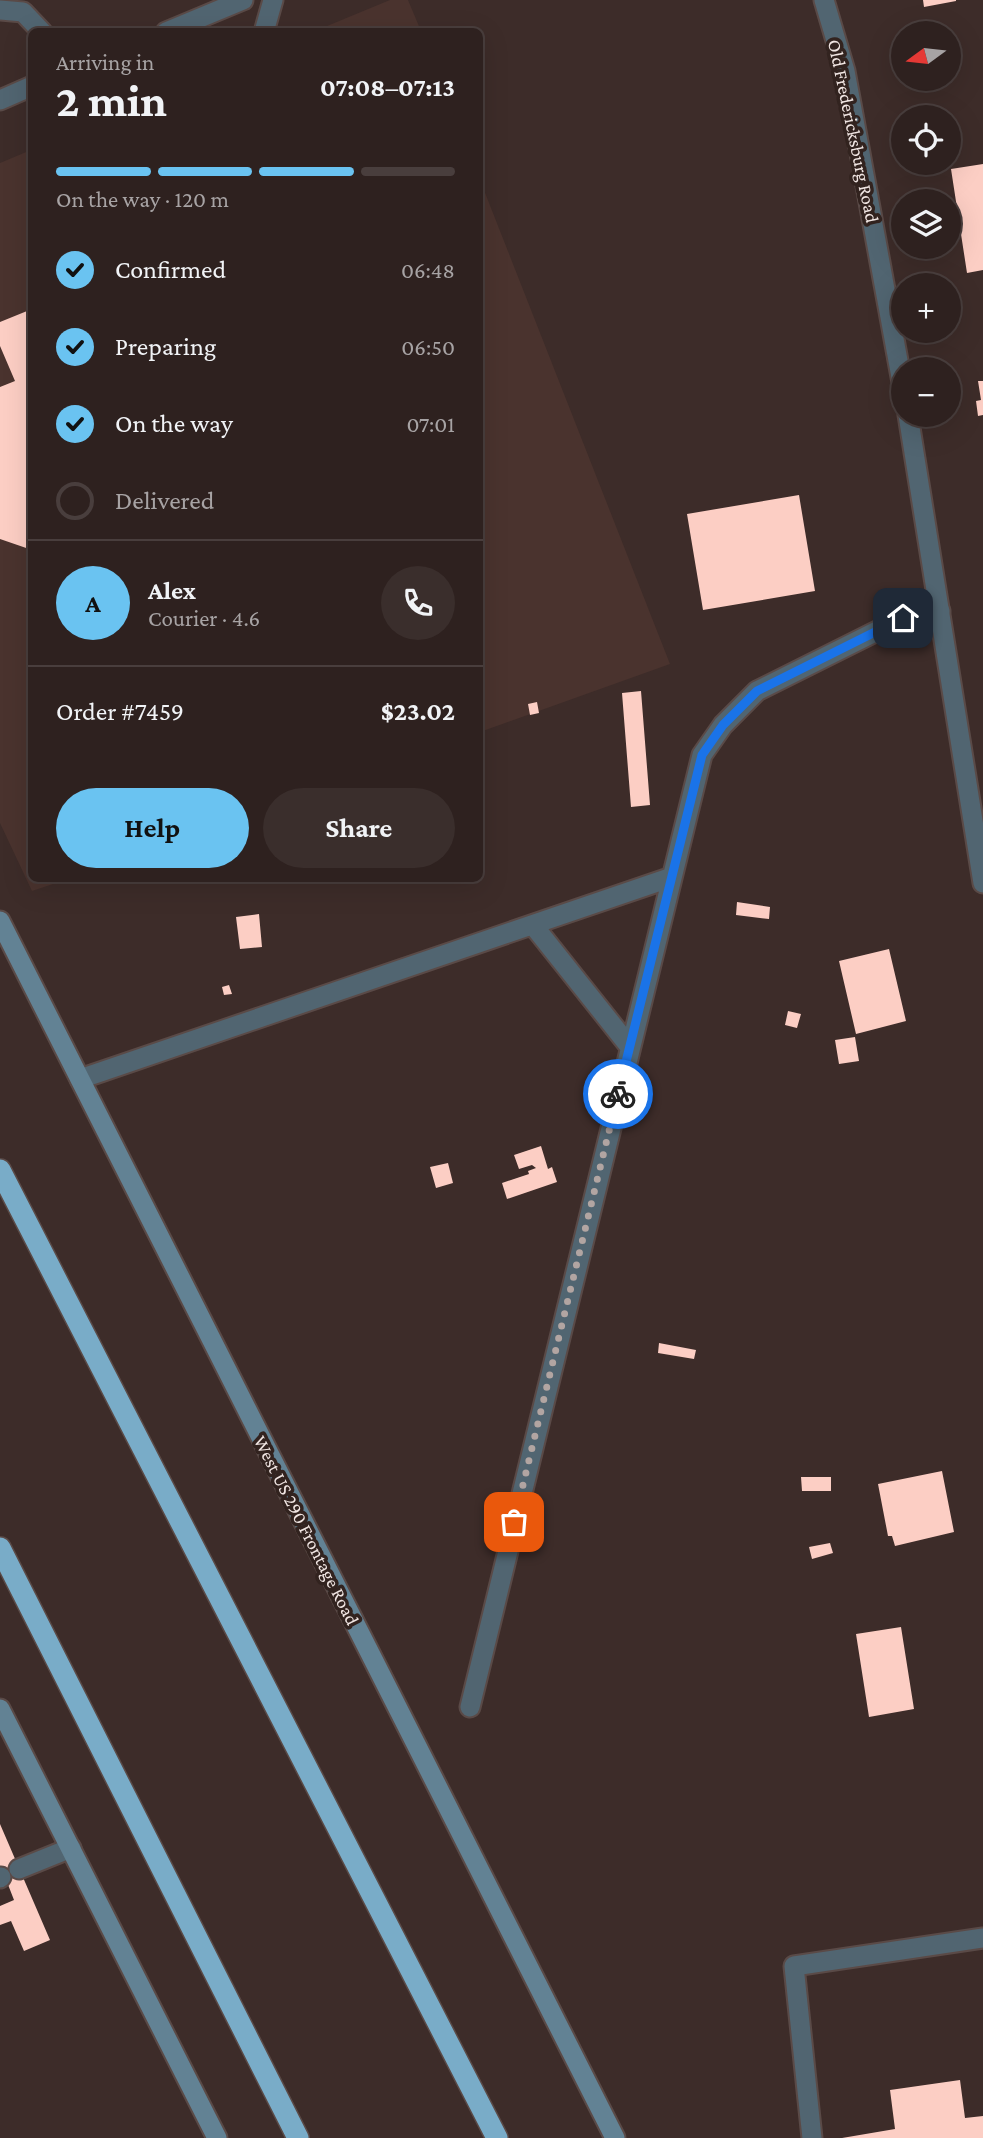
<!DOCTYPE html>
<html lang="en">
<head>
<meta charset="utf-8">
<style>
	body { margin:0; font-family:"Crimson Pro",serif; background:#3a2e2c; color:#f1f3f6; height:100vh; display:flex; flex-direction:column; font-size:26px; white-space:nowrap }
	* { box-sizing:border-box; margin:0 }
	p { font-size:23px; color:#a7a3a4 }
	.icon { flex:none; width:38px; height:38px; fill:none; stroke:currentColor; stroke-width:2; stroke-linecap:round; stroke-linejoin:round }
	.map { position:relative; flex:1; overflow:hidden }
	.drawer { position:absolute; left:28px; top:28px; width:455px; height:854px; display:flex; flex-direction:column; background:#2e211f; border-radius:10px; box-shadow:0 7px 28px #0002,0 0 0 2px #493e3d }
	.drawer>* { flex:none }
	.needle { width:46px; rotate:255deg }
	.controls { position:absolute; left:891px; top:21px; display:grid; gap:14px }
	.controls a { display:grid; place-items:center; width:70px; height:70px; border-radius:50%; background:#2e211f; box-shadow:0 7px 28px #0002,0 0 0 2px #493e3d; font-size:35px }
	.pin { position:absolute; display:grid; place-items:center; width:60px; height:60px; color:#fff; margin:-30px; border-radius:14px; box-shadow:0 4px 10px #0006 }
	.courier { position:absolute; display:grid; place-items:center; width:70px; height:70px; margin:-35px; border:5px solid #1a73e8; border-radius:50%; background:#fff; color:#222; box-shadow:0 2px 9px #0007 }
	.headline em { font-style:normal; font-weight:700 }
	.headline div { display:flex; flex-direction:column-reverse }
	.headline { display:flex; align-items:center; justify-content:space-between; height:119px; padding:0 28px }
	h1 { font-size:46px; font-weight:700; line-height:52px }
	.bar { display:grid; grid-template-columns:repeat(4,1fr); gap:10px 7px; align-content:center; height:84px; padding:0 28px }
	.bar i { height:9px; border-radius:5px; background:#493e3d }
	.bar .selected { background:#6ac3f1 }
	.bar p { grid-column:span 4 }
	.line { display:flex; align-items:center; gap:18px; padding:0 28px; border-top:2px solid #493e3d }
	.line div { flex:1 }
	.round { display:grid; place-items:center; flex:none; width:74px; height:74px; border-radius:37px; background:#3a2e2c }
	ol { padding:0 28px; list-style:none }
	li { display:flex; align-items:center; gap:21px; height:77px }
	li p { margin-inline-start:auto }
	li .icon { padding:7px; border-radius:50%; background:#6ac3f1; color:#111; stroke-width:4 }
	li:last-child { color:#a7a3a4 }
	li i { width:38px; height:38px; border:4px solid #493e3d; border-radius:50% }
	.cta { display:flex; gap:14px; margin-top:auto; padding:14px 28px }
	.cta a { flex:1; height:80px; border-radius:42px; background:#6ac3f1; color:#111; font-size:28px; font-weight:700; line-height:80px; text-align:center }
	.cta a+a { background:#3a2e2c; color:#f1f3f6 }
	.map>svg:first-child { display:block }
	.built { fill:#4a332e }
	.building { fill:#fccec4 }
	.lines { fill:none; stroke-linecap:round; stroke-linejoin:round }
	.service-casing { stroke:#5a4a47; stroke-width:23 }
	.minor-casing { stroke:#5a4a47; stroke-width:23 }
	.secondary-casing { stroke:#5a4a47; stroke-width:23 }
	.motorway-casing { stroke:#5a4a47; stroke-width:24 }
	.service { stroke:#516571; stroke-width:19 }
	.minor { stroke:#516571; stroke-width:19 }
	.secondary { stroke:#628294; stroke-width:19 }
	.motorway { stroke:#79acc8; stroke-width:21 }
	.done { stroke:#b2a5a2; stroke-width:7; stroke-dasharray:0 12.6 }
	.route { stroke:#1a73e8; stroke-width:9 }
	.labels { text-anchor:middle; stroke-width:7; stroke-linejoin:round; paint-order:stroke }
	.street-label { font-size:19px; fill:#f1e6e3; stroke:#32231f }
</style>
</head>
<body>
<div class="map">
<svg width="983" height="2138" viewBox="0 0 983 2138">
	<rect width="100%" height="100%" fill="#3d2c29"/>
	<path class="built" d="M390,0H408L421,31H315Z
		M31,150L32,878L68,879L32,891L0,823V163Z
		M480,180L670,664L480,732Z"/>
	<path class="building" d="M923,0H956V1L924,7Z
		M983,164V270L967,273L951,169Z
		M32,309V550L0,539V387L15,381L0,346V322Z
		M978,381H983V415L978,416L976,401L981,400Z
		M799,495L815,591L703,610L687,514Z
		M641,691L650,805L631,807L622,693Z
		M537,702L539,713L530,715L528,704Z
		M737,902L770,907L769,919L736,915Z
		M259,914L262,947L240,949L236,917Z
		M889,949L906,1021L856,1034L839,961Z
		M229,985L232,994L224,995L222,987Z
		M788,1011L801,1014L797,1028L785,1025Z
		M855,1037L859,1061L839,1064L835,1040Z
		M541,1146L548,1169L552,1167L557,1182L507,1199L502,1183L529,1174L528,1171L536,1168L532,1165L519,1169L514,1155Z
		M448,1163L453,1183L436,1188L430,1167Z
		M659,1343L696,1350L694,1359L658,1353Z
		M942,1471L954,1532L895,1546L892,1536H888L878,1484Z
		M801,1477H831V1491H802Z
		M830,1543L833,1553L812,1559L809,1547Z
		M901,1627L914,1709L869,1717L856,1634Z
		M0,1824L50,1940L24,1951L11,1921L0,1925V1906L14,1900L7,1882L0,1876Z
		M960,2080L965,2118L983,2116V2138H842L895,2129L890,2090Z"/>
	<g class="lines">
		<defs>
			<path id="service" d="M0,10L23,12L42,32
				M264,32L273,0
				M533,925L630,1047
				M80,1079L672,877
				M470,1707L702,755L723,725L757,691L903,618L940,611
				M19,1869L71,1848
				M0,1878L1,1877
				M812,2138L794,1966L983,1938"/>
			<path id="minor" d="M824,0L845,71L903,388
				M166,32L243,0
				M0,100L32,86
				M908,415L983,883"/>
			<path id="secondary" d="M0,921L615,2138
				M0,1709L217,2138"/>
			<path id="motorway" d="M0,1170L497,2138
				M0,1548L298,2138"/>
		</defs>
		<use href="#service" class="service-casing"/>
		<use href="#minor" class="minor-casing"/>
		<use href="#secondary" class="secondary-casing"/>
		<use href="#motorway" class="motorway-casing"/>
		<use href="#service" class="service"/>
		<use href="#minor" class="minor"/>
		<use href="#secondary" class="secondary"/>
		<use href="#motorway" class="motorway"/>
	</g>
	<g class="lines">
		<path class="done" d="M514,1522L618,1094"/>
		<path class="route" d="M618,1094L702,755L723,725L757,691L903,618"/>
	</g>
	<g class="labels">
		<g class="street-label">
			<text transform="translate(854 131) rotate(78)" y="7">Old Fredericksburg Road</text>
			<text transform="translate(307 1530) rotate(63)" y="7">West US 290 Frontage Road</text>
		</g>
	</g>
</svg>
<div class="controls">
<a><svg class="needle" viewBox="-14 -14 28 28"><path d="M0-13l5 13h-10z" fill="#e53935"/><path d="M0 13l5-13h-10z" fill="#a7a3a4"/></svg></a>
<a><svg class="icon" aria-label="locate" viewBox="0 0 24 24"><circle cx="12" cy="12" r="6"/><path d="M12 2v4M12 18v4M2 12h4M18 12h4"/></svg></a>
<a><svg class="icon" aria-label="layers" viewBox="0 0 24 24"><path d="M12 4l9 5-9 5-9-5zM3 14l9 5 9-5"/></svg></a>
<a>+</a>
<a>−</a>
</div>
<div class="pin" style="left:514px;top:1522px;background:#ea580c"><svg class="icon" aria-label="bag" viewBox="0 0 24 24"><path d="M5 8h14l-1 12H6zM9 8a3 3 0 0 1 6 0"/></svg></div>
<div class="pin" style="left:903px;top:618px;background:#1f2937"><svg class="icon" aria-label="home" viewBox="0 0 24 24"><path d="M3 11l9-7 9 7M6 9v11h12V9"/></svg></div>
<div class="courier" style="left:618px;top:1094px"><svg class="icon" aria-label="bike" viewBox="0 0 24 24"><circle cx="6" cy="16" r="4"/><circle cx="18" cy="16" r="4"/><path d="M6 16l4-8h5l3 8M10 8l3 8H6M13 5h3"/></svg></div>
<section class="drawer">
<div class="headline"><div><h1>2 min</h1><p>Arriving in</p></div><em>07:08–07:13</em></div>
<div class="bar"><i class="selected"></i><i class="selected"></i><i class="selected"></i><i></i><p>On the way · 120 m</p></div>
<ol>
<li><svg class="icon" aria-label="check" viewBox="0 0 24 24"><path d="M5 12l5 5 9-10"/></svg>Confirmed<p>06:48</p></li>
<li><svg class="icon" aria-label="check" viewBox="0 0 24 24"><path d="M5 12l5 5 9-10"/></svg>Preparing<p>06:50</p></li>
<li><svg class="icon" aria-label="check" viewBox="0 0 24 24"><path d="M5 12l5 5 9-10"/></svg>On the way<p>07:01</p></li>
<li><i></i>Delivered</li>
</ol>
<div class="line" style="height:126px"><b class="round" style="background:#6ac3f1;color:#111">A</b><div><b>Alex</b><p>Courier · 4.6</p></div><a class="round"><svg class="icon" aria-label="phone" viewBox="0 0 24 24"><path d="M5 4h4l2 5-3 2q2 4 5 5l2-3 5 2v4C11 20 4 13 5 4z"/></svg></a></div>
<div class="line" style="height:91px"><div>Order #7459</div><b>$23.02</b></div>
<div class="cta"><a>Help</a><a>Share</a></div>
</section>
</div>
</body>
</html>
